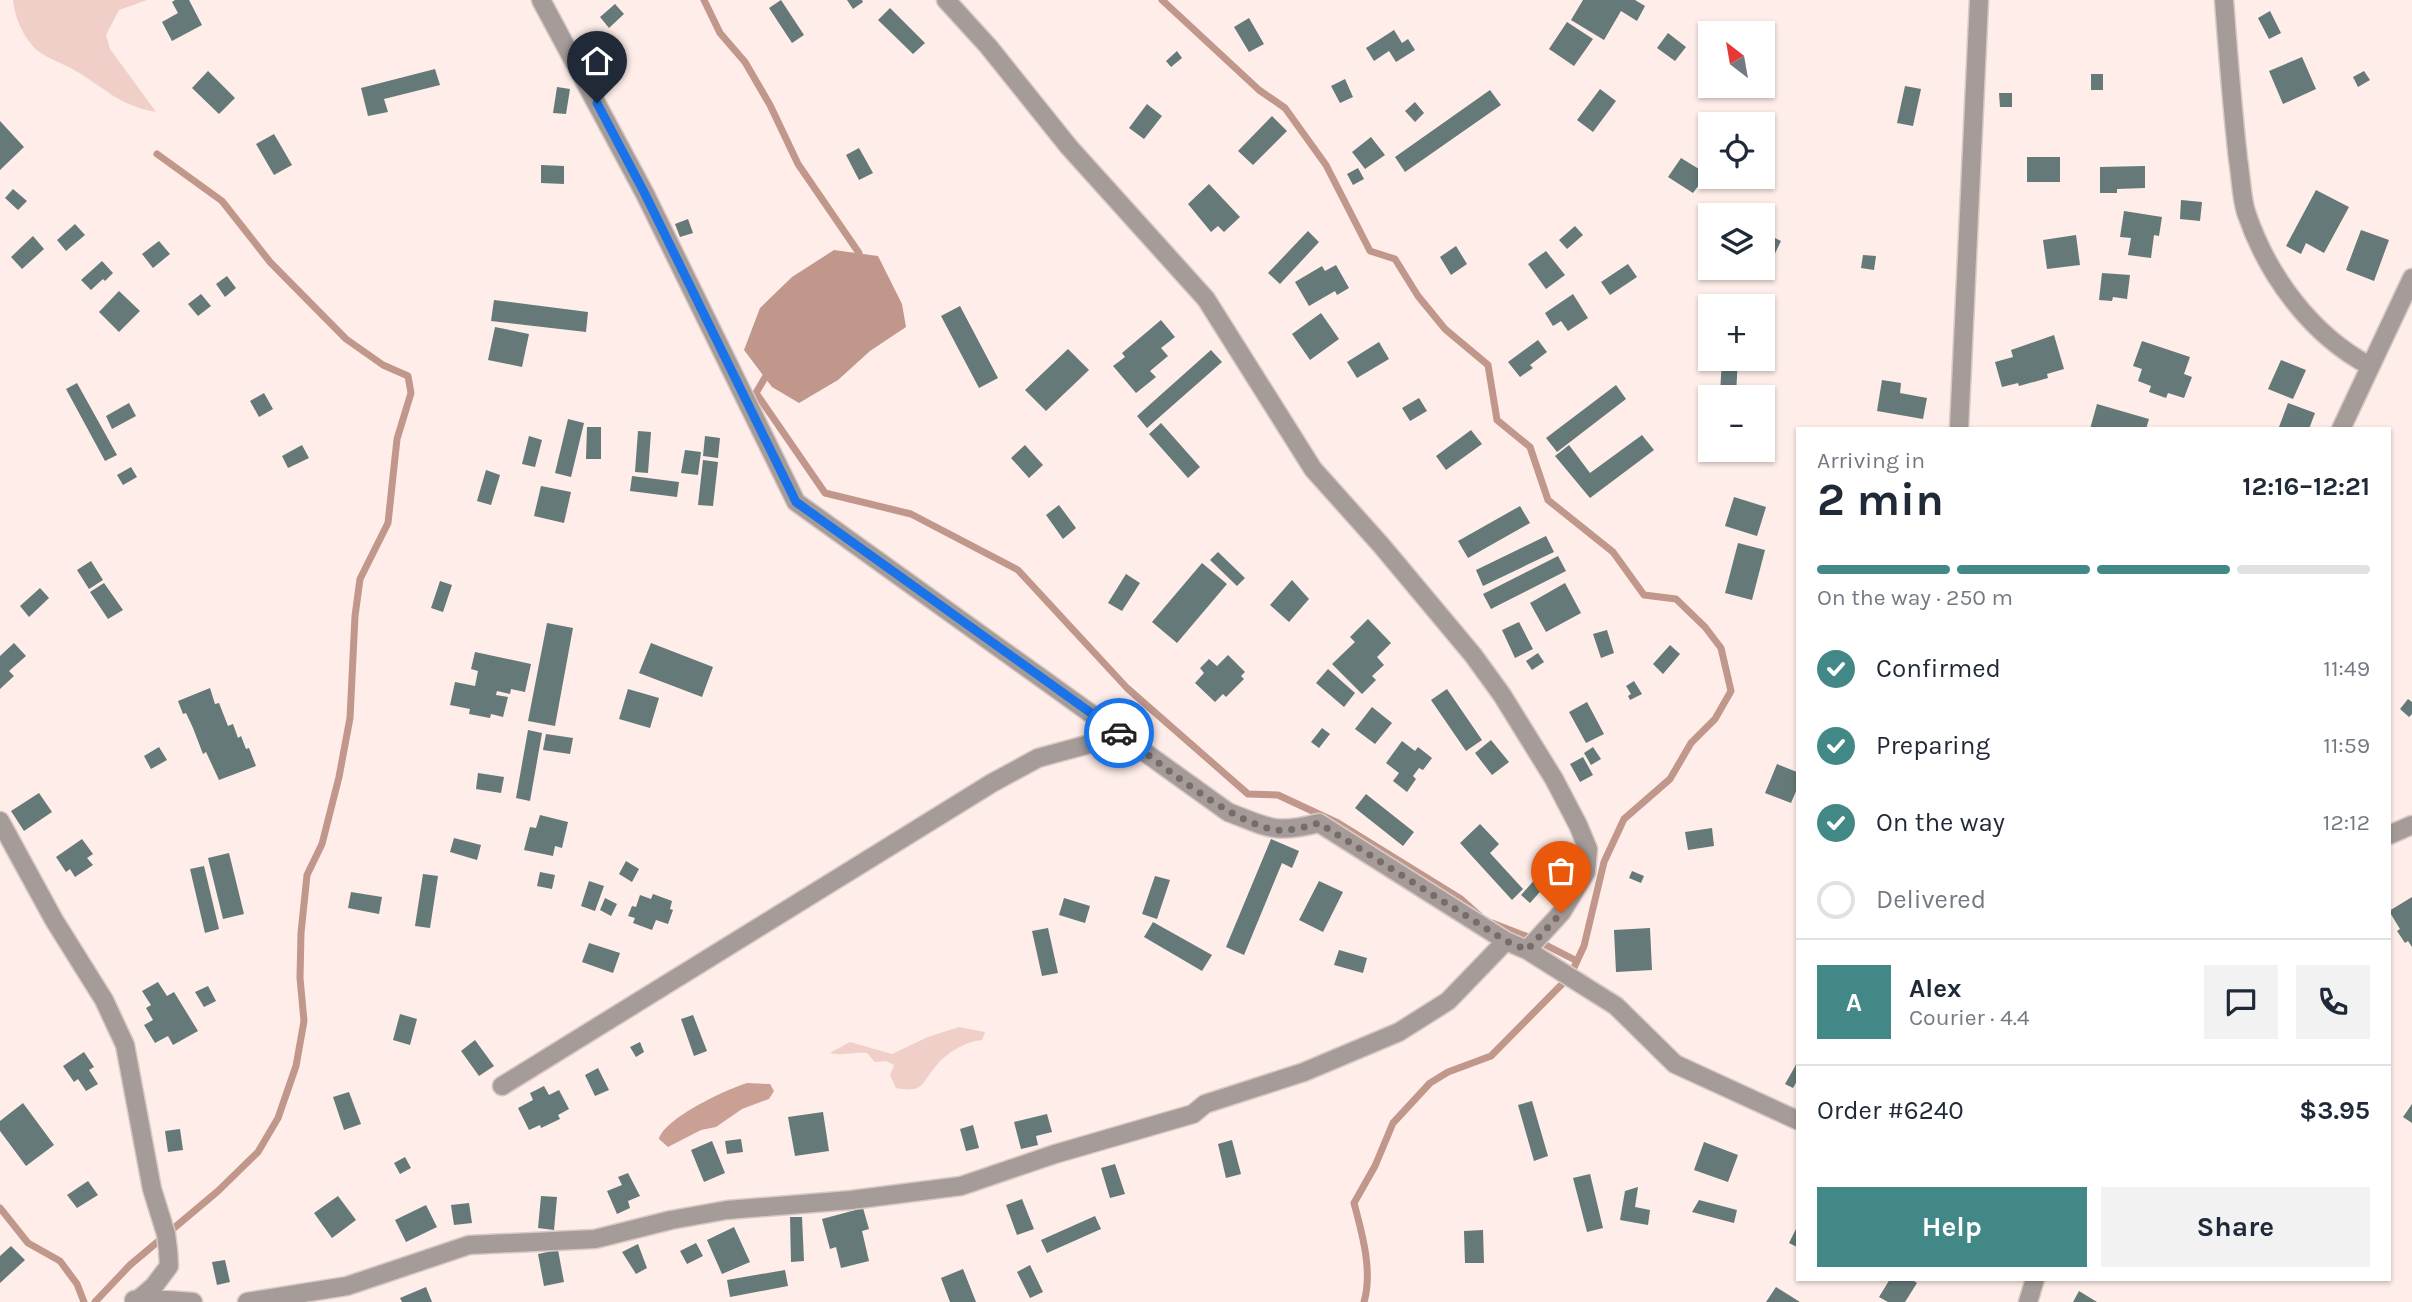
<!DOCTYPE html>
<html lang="en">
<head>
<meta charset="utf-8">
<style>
	body { margin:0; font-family:Karla,sans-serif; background:#f2f2f3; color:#1f2937; height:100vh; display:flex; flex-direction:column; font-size:26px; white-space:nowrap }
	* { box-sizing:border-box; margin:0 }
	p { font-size:23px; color:#747a83 }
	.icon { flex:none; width:38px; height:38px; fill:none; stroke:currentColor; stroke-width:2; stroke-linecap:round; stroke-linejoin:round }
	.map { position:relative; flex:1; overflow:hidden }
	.sheet { position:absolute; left:1796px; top:427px; width:595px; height:854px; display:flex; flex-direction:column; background:#fff; border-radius:0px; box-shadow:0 2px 5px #0004 }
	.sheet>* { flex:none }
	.needle { width:46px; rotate:329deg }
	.tools { position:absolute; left:1698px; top:21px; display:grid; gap:14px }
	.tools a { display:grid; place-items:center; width:77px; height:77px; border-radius:0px; background:#fff; box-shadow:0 2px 5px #0004; font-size:35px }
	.pin { position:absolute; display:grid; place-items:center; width:60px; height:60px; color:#fff; margin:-72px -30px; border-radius:50% 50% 50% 0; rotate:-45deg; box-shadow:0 0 7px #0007 }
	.pin .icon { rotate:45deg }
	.courier { position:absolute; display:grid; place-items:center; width:70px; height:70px; margin:-35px; border:5px solid #1a73e8; border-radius:50%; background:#fff; color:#222; box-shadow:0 2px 9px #0007 }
	.summary em { font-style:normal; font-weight:700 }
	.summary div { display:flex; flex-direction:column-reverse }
	.summary { display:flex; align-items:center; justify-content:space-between; height:119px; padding:0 21px }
	h1 { font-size:46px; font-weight:700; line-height:52px }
	.bar { display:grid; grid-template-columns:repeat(4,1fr); gap:10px 7px; align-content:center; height:84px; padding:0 21px }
	.bar i { height:9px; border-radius:5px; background:#e0e1e3 }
	.bar .current { background:#418887 }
	.bar p { grid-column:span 4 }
	.line { display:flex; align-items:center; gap:18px; padding:0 21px; border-top:2px solid #e0e1e3 }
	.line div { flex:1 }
	.round { display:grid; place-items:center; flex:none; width:74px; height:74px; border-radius:0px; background:#f2f2f3 }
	ol { padding:0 21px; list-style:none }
	li { display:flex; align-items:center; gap:21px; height:77px }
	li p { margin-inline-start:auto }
	li .icon { padding:7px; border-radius:50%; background:#418887; color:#fff; stroke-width:4 }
	li:last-child { color:#747a83 }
	li i { width:38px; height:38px; border:4px solid #e0e1e3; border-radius:50% }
	.action { display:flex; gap:14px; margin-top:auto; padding:14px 21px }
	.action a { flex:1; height:80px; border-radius:0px; background:#418887; color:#fff; font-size:28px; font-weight:700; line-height:80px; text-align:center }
	.action a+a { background:#f2f2f3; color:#1f2937 }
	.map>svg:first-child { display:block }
	.green { fill:#efcfc7 }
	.forest { fill:#caa095 }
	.water { fill:#c1978c }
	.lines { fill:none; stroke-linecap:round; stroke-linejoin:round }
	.stream { stroke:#c1978c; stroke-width:7 }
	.building { fill:#647978 }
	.minor-casing { stroke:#d9c9c5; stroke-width:21 }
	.minor { stroke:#a59c99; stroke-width:18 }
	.done { stroke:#776c69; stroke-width:7; stroke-dasharray:0 12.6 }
	.route { stroke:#1a73e8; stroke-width:9 }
</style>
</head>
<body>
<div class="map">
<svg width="2412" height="1302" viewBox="0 0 2412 1302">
	<rect width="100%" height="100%" fill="#feede8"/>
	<path class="green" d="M13,0H147L119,10L106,35L110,49L156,112C117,105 106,88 74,70C61,62 41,57 32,45C21,32 15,17 13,0Z
		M959,1027L985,1032L982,1040C964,1042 947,1052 935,1067C921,1085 922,1093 896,1088L890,1075L894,1065L886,1061L875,1062L867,1053C855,1052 841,1056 830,1053L850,1042L892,1054L928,1037Z"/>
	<path class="forest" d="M747,1083L770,1084L774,1091L769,1099L742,1109L716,1127L701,1130L668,1147L659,1139C665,1118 725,1090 747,1083Z"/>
	<path class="water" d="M834,250L878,256L902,304L906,327L870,351L838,380L799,403L772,387L744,350L760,308L792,277Z"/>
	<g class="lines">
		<path class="stream" d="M704,0L720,33L745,62L770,105L798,164L859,253V260
			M1162,0L1259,90L1285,108L1326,165L1370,251L1395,259L1418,296L1445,329L1488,365L1497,420L1530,447L1548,500L1613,552L1644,595L1676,599L1705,627L1721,648L1731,691L1715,719L1691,743L1670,779L1624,819L1604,862L1584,946L1570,976L1491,1056L1448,1072L1430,1083L1393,1123L1375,1166L1354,1203C1362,1233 1373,1271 1364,1302
			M770,369L756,393L825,493L911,514L1018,570L1127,688L1248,794L1278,795L1338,823L1461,899L1479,915
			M1492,923L1536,940L1577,961
			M0,1208L28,1243L60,1261L77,1284L84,1302
			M95,1302L130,1265L218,1191L258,1152L278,1118L296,1066L304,1021L300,978L301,933L307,875L322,844L339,777L350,718L355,616L360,579L388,523L397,439L411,393L408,376L383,365L346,339L270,262L222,201L157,154"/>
	</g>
	<path class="building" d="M175,0H189L202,25L172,41L162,22L178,13L172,2Z
		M781,0L804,35L792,43L769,8Z
		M847,0H862L863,2L853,9Z
		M1583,0H1635L1645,6L1637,21L1621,11L1604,40L1571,20Z
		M615,4L624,14L609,28L600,17Z
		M890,8L925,43L913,54L878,20Z
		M2270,11L2281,33L2269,39L2258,18Z
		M1249,18L1264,44L1249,52L1234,27Z
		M1567,22L1593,39L1574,66L1549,49Z
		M1394,30L1402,43L1408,39L1415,50L1396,62L1389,51L1374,61L1366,48Z
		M1668,33L1686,47L1675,61L1657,48Z
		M609,41L619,60L607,67L596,48Z
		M1177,51L1182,58L1171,67L1166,61Z
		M2302,57L2316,89L2283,104L2269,71Z
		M435,69L440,85L384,99L388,112L368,116L361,88Z
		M208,71L235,98L219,114L192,88Z
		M2364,71L2370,80L2358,87L2353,77Z
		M2091,74H2103V90H2091Z
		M1345,79L1353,97L1340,103L1331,86Z
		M1905,86L1921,89L1913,126L1897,123Z
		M557,87L570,89L566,114L553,113Z
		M1600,89L1616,101L1593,132L1577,120Z
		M1490,90L1501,105L1405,172L1395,157Z
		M1999,93H2012V107H2000Z
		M1415,102L1424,113L1415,122L1405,111Z
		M1147,104L1162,116L1144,139L1129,128Z
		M1272,116L1287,131L1253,165L1238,151Z
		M0,121L24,147L0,170Z
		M274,134L292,165L274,175L256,144Z
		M1371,137L1385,155L1365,169L1352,152Z
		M859,148L873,173L859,180L846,155Z
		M2027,157H2060V182H2027Z
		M1681,158L1707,174L1693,193L1668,177Z
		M541,165L564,166V184L541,183Z
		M2145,166V188L2117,189V193H2100V167Z
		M1358,168L1364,179L1353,185L1347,174Z
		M1209,184L1240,217L1224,232L1218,226L1211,232L1188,204Z
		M13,189L27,201L18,210L5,198Z
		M2316,190L2349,207L2324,253L2306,243L2301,254L2286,246Z
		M2181,200L2202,202L2200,221L2180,219Z
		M2124,211L2162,217L2159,236L2154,235L2151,258L2128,255L2131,238L2120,237Z
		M688,219L693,233L680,237L675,224Z
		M75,224L85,235L66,251L57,240Z
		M1575,226L1583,235L1567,249L1559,240Z
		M2361,230L2389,240L2374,281L2346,270Z
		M1308,231L1319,242L1280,284L1268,273Z
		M1765,233L1781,241L1770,264L1762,260V240Z
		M2076,235L2080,265L2047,269L2043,240Z
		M33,236L44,249L22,269L11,257Z
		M159,241L170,254L153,268L142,254Z
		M1456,246L1467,264L1451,275L1440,257Z
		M1546,251L1565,275L1546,289L1528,264Z
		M1863,255L1876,256L1874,270L1861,268Z
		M102,261L113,273L105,281L103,279L91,290L81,280Z
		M1628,264L1637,277L1610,295L1601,282Z
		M1336,265L1349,288L1337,295L1335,291L1309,306L1295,282L1322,266L1325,271Z
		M2102,273L2130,275L2127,299L2113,297L2112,301L2099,300Z
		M227,276L236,288L225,297L216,284Z
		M119,291L140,311L119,332L99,312Z
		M201,294L211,306L198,316L188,304Z
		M1573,294L1588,318L1568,331L1561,321L1553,326L1545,313Z
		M494,300L588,312L586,332L491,321Z
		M960,306L998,378L979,388L941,316Z
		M1321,313L1339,339L1310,360L1292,334Z
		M1161,320L1175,337L1161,348L1168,356L1150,371L1156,377L1136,393L1113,366L1125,357L1122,353Z
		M495,327L529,334L522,367L488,360Z
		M2054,335L2064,369L2047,374L2048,378L2019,386L2018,383L2002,387L1995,362L2013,357L2011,350Z
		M1538,340L1547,352L1530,365L1533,368L1520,377L1508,362Z
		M2142,341L2190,357L2184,374L2192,377L2184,398L2168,393L2166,398L2149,392L2151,386L2138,381L2142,369L2133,366Z
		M1379,342L1389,359L1357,378L1347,362Z
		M1068,349L1089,370L1046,411L1025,390Z
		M1211,350L1222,362L1147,428L1137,416Z
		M1722,359H1738L1736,394L1720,393Z
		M2281,360L2306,370L2293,399L2268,389Z
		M1882,380L1901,383L1900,393L1927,398L1923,419L1877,411Z
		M77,383L117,455L105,461L66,389Z
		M1616,385L1626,399L1557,452L1546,438Z
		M264,393L273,409L259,417L250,401Z
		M1419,398L1427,411L1410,421L1402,408Z
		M129,403L136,416L112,429L106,416Z
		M2288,403L2315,413L2309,429L2279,427Z
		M2097,404L2149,419L2146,429H2090Z
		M568,419L584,423L571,477L555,473Z
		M1161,423L1200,467L1188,478L1149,434Z
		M587,427H601V459H586Z
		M1471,430L1482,444L1446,470L1436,456Z
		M638,431L651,432L648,473L635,472Z
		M1642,435L1654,450L1590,498L1555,456L1569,445L1590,473Z
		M529,436L542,440L535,467L522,464Z
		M705,436L720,438L718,458L703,456Z
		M302,445L309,458L288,468L282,456Z
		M1025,445L1043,465L1029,478L1011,458Z
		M685,450L701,452L698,475L681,473Z
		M703,460L718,462L713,506L698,505Z
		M131,467L137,477L123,485L117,475Z
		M486,470L500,475L491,505L477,501Z
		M632,476L679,482L677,497L630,491Z
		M541,486L571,492L564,523L534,516Z
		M1734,497L1766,507L1757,536L1725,526Z
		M1059,505L1076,528L1063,539L1046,515Z
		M1520,506L1530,523L1468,558L1458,541Z
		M1546,536L1554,552L1483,586L1476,570Z
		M1738,543L1765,550L1752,600L1725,593Z
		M1218,552L1245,578L1237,586L1210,560Z
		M1558,556L1566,571L1491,609L1483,594Z
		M91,561L103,580L89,589L77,570Z
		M1202,563L1227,584L1177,643L1152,622Z
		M1126,574L1140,583L1122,611L1108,603Z
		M1292,580L1309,599L1289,622L1270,605Z
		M440,581L452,585L443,612L431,608Z
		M104,583L123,610L108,619L90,592Z
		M1565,583L1581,613L1546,632L1530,603Z
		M40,588L49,598L29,617L20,606Z
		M1368,619L1391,643L1377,657L1384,665L1372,676L1376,680L1362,694L1332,664L1355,642L1350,637Z
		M1519,622L1533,649L1515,658L1502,630Z
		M547,623L573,628L555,726L528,721Z
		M1607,630L1614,653L1601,658L1593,634Z
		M14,643L26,656L9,671L14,676L0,689V656Z
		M651,643L713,667L702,697L639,673Z
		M1670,645L1680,654L1663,674L1653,664Z
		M475,652L531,664L525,692L511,689L510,694L497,691L496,695L508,697L503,717L491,714L490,718L469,714L470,709L450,705L455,682L475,686L478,671L471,669Z
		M1538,653L1544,662L1532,670L1526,661Z
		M1228,655L1245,672L1241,676L1244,679L1226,697L1223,694L1215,702L1195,683L1204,673L1200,668L1209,659L1217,666Z
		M1328,669L1355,693L1344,707L1316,683Z
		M1634,681L1642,694L1630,700L1628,696L1631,694L1626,686Z
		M210,688L215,704L219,703L228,726L233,724L238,738L241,736L246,749L249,748L256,766L219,780L206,752L203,754L193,728L186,713L183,714L178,701Z
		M628,689L659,698L650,728L619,719Z
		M1447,689L1482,740L1466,751L1431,700Z
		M2408,699L2412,702V714L2409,717L2400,709Z
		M1587,702L1604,734L1586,743L1569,712Z
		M1372,707L1392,723L1375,744L1355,729Z
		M1322,728L1330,734L1319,748L1311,742Z
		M528,730L542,733L530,801L516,798Z
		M546,734L573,738L570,754L543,750Z
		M1491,740L1509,762L1492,775L1475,753Z
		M1402,741L1415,751L1418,747L1432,758L1423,770L1419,768L1413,776L1416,779L1407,792L1393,781L1399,773L1386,763Z
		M159,747L167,760L151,769L144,756Z
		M1593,747L1601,759L1591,765L1584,753Z
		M1583,757L1593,775L1580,782L1570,764Z
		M1777,764L1797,772V789L1791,803L1765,793Z
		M478,773L504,777L501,793L476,789Z
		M39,793L52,812L24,831L11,811Z
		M1366,794L1414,832L1403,846L1355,808Z
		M540,815L568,822L562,848L555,846L553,856L524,850L530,827L536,828Z
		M1480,824L1499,844L1490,853L1523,889L1512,900L1460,843Z
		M1712,828L1714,846L1688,850L1685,832Z
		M454,838L481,845L477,860L450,852Z
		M82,839L93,854L87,858L93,865L75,877L70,869L66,872L56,857Z
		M1271,839L1299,851L1292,868L1282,863L1244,955L1226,947Z
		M229,853L244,914L223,919L208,858Z
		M626,861L639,869L632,882L619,874Z
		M204,866L219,929L205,933L190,869Z
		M1632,871L1644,876L1641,883L1629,878Z
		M540,872L555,875L552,889L537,886Z
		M423,874L438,876L430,928L415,926Z
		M1155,876L1170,880L1157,919L1142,914Z
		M1537,877L1546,885L1530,903L1521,895Z
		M589,881L604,886L595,911L581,906Z
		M1319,881L1343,892L1323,932L1299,920Z
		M351,892L382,897L379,914L348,908Z
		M653,894L672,901L670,909L673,910L668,924L656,920L652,930L633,923L635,918L628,916L632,906L636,907L640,895L651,899Z
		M2412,897V947L2408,941L2405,943L2397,931L2400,929L2389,911Z
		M605,898L617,904L611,916L600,910Z
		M1064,898L1090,906L1085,923L1059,915Z
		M1153,922L1212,955L1202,971L1144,937Z
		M1048,928L1058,973L1042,976L1032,931Z
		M1650,928L1652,970L1616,972L1614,930Z
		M589,943L620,953L613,973L582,962Z
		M1339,950L1367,958L1363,973L1334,965Z
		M158,982L167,996L174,992L198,1031L173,1045L168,1036L155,1043L144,1025L153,1020L146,1008L151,1005L142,991Z
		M208,986L216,1001L204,1007L195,992Z
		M400,1014L417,1019L410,1045L393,1040Z
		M693,1015L707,1051L694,1056L681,1019Z
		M475,1040L494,1066L479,1076L461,1051Z
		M640,1042L644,1052L636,1057L630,1047Z
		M84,1052L94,1067L89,1070L98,1084L86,1091L78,1079L74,1082L63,1066Z
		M1797,1063V1081L1793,1088L1785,1084Z
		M598,1068L609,1090L595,1096L585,1075Z
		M544,1086L549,1095L559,1090L569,1109L558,1115L560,1119L541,1128L540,1125L529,1130L518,1108L533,1100L530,1093Z
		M349,1092L361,1124L344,1130L333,1097Z
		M1532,1101L1548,1156L1534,1161L1518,1105Z
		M23,1103L54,1145L26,1166L0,1131V1121Z
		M2412,1104V1123L2403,1117Z
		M823,1112L829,1151L795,1156L788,1117Z
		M1047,1114L1052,1132L1036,1136L1038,1145L1021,1149L1014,1122Z
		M973,1125L979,1148L966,1151L960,1129Z
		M180,1129L183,1150L168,1152L165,1131Z
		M741,1139L743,1152L727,1154L725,1141Z
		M1232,1140L1241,1174L1226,1178L1218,1144Z
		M712,1141L725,1173L704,1182L691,1150Z
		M1704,1142L1738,1155L1728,1182L1694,1170Z
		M405,1157L411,1168L400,1174L394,1163Z
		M1115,1164L1125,1194L1110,1198L1101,1168Z
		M628,1173L640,1196L628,1201L630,1208L617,1214L607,1191L622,1185L618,1177Z
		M1590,1174L1603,1228L1587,1232L1573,1178Z
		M88,1181L98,1195L77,1208L67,1195Z
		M1638,1187L1635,1207L1650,1210L1648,1225L1620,1220L1625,1191Z
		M338,1196L356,1220L332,1238L314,1213Z
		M541,1196L557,1197L554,1230L538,1228Z
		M1022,1199L1034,1229L1017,1235L1006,1205Z
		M1699,1200L1737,1210L1734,1223L1692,1212Z
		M469,1203L472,1223L454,1225L451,1205Z
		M426,1205L437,1227L406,1242L395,1220Z
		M863,1208L869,1229L862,1231L869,1261L841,1268L836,1247L830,1249L822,1219Z
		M1095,1216L1101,1229L1047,1253L1041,1240Z
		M790,1217H802L804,1261L791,1262Z
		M734,1227L750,1262L722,1274L707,1240Z
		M1797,1227V1247L1789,1243Z
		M1483,1230L1484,1263H1465L1464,1231Z
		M696,1243L703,1256L687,1264L680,1251Z
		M638,1244L647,1268L636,1274L622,1252Z
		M11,1246L25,1260L0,1283V1256Z
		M558,1250L564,1282L544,1286L538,1254Z
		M225,1260L230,1282L217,1285L212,1262Z
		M1030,1265L1043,1292L1030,1298L1017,1272Z
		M963,1269L976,1302H950L941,1278Z
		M785,1270L788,1286L730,1297L727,1280Z
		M1890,1279H1911L1917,1283L1905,1302H1888L1879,1297Z
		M426,1287L432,1302H402L400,1298Z
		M1776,1287L1800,1302H1766Z
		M2079,1291L2097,1302H2073Z"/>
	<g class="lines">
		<defs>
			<path id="minor" d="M541,0L645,194L796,502L1228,812C1269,828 1275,834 1319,823L1506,941L1527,950L1616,1006L1675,1064L1797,1120
				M946,0L988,46L1069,147L1206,299L1313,469L1381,545L1473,655L1502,695L1554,779L1578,825L1588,849L1586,872L1561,913L1527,950
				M2224,0C2228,53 2232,106 2238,159C2241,176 2241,196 2246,212C2267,275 2311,335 2370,366
				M1959,429L1979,0
				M2341,429L2412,278
				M0,821L54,920L104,1000L125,1045L152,1189L166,1234L168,1250L169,1266L154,1286L140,1298
				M2389,835L2412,825
				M502,1086L992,783L1038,758L1086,745L1114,729
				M134,1300L140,1298L193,1302
				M247,1302L347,1286L469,1245L595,1239L671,1220L727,1210L851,1200L961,1186L1055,1154L1193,1114L1205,1104L1304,1072L1399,1032L1448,1001L1506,941
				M2028,1302L2035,1279"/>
		</defs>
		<use href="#minor" class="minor-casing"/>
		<use href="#minor" class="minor"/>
	</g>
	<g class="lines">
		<path class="done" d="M1119,733C1159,762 1224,818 1271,829C1287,833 1304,827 1319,823L1506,941L1527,950L1561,913"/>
		<path class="route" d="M597,103L645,194L796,502L1119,733"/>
	</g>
</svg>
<div class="tools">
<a><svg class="needle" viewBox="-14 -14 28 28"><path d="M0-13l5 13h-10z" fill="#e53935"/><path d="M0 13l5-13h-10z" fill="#747a83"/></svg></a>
<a><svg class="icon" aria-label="locate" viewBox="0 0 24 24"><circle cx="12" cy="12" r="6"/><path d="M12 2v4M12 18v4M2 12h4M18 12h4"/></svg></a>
<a><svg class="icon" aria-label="layers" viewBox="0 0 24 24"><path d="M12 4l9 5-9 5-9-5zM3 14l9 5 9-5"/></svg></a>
<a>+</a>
<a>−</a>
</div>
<div class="pin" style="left:1561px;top:913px;background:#ea580c"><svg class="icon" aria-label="bag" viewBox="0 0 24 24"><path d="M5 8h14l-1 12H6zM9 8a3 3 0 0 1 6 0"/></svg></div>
<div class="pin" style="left:597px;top:103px;background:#1f2937"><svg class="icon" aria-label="home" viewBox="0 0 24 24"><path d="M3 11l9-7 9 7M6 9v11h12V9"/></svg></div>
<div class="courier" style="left:1119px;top:733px"><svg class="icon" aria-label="car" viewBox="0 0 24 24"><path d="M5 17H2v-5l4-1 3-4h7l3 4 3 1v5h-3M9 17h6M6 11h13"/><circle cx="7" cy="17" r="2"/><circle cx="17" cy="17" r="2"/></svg></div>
<section class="sheet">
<div class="summary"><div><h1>2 min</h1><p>Arriving in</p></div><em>12:16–12:21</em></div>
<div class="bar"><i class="current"></i><i class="current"></i><i class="current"></i><i></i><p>On the way · 250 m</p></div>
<ol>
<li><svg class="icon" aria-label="check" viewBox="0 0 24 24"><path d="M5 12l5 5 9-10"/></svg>Confirmed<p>11:49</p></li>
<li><svg class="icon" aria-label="check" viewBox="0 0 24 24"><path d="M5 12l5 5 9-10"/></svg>Preparing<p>11:59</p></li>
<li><svg class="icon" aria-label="check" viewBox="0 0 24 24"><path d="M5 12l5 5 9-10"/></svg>On the way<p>12:12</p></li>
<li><i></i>Delivered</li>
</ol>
<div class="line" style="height:126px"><b class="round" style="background:#418887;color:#fff">A</b><div><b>Alex</b><p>Courier · 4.4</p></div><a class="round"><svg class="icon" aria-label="chat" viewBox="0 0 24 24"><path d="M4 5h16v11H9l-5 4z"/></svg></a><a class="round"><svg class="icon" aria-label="phone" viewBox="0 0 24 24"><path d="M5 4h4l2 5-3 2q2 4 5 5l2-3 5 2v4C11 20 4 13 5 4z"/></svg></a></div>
<div class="line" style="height:91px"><div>Order #6240</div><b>$3.95</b></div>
<div class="action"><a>Help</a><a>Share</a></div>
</section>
</div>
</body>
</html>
